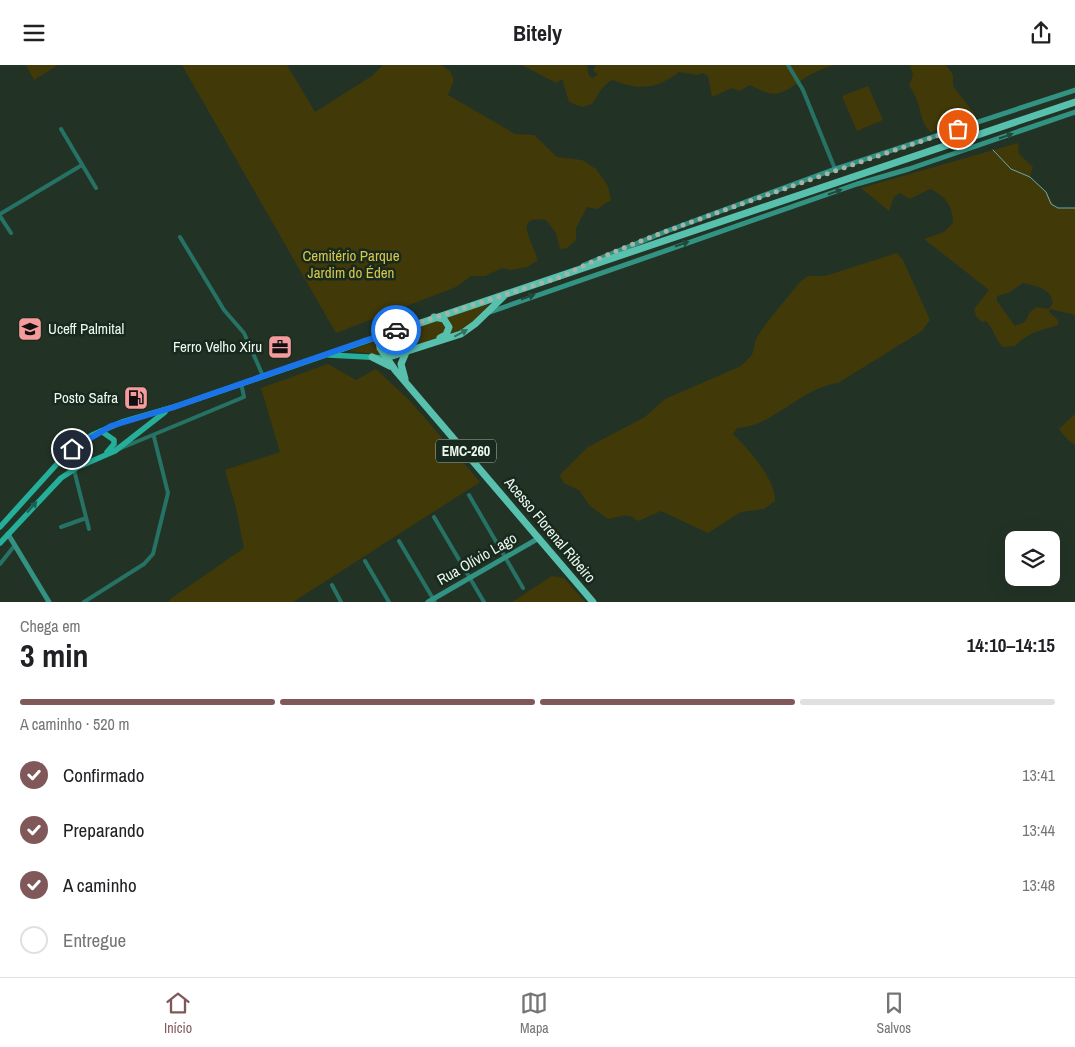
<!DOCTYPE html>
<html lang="pt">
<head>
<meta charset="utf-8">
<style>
	body { margin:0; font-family:"Archivo Narrow",sans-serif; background:#f2f2f2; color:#202124; height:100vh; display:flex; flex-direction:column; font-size:19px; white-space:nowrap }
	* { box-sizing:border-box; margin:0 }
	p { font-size:16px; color:#757577 }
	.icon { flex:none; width:28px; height:28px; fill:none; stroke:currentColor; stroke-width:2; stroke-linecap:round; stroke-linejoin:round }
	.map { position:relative; height:537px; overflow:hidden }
	.panel { display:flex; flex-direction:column; background:#fff; flex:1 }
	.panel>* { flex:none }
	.controls { position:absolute; left:1005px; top:466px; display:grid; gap:10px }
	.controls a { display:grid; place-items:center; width:55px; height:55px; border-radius:10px; background:#fff; box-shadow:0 5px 20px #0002; font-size:25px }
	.pin { position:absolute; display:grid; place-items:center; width:42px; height:42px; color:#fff; margin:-21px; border:2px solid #fff; border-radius:50%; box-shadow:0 1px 5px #0007 }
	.courier { position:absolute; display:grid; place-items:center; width:50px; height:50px; margin:-25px; border:4px solid #1a73e8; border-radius:50%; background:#fff; color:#222; box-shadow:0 1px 6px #0007 }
	.headline em { font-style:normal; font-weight:700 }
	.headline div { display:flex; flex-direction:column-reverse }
	.headline { display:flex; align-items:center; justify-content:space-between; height:85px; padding:0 20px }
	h1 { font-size:32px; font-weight:700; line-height:38px }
	.bar { display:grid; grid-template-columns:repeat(4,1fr); gap:8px 5px; align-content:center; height:60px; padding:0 20px }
	.bar i { height:6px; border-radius:4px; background:#e0e0e0 }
	.bar .active { background:#80585a }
	.bar p { grid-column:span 4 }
	ol { padding:0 20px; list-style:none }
	li { display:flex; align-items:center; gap:15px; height:55px }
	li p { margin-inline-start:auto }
	li .icon { padding:5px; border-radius:50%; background:#80585a; color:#fff; stroke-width:4 }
	li:last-child { color:#757577 }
	li i { width:28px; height:28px; border:2px solid #e0e0e0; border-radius:50% }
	header { display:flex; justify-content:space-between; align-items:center; height:65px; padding:0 20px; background:#fff; font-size:22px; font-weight:700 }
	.tabs { display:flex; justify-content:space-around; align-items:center; height:70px; border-top:1px solid #e0e0e0; background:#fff; font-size:14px; color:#757577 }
	.tabs a { display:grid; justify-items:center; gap:2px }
	.tabs .active { color:#80585a }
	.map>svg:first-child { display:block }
	.green { fill:#423909; fill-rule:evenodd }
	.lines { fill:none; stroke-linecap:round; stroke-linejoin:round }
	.stream { stroke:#64acb1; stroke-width:1 }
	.street { stroke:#267264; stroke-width:4 }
	.secondary { stroke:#339382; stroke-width:5 }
	.primary { stroke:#25ae99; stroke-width:5.5 }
	.highway { stroke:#58c1ad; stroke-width:7 }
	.oneway { fill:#20493b }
	.oneway2 { fill:#356d5e }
	.oneway3 { fill:#1d5e4f }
	.done { stroke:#a6b3a9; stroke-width:5; stroke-dasharray:0 9 }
	.route { stroke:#1a73e8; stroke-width:6 }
	.labels { text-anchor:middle; stroke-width:5; stroke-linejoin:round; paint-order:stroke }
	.shield { fill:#18291d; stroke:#adbab1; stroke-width:1 }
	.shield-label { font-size:14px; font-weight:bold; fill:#edf8f0 }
	.park-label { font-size:15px; fill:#dac54b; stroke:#18291d }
	.poi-label { font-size:15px; fill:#edf8f0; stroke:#18291d; text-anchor:end }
	.street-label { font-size:15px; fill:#edf8f0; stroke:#18291d }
</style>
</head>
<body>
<header><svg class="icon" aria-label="menu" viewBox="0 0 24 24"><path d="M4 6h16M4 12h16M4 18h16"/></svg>Bitely<svg class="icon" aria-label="share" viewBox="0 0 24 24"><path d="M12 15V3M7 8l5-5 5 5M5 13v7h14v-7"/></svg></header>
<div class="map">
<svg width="1075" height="537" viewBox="0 0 1075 537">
	<rect width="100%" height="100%" fill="#223326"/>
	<path class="green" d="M26,0H58L34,15Z
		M182,0H287L315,47L372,11L383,0H441L450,6L454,15L448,30L515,69L534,70L557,92L582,95L596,104L608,121L611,135L597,144L587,142L576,163V175L567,183L560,184L556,168L546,155C508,149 538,183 537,196L527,202L511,205L502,203L485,211H471L456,222L336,268Z
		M522,0H587L589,11L593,13L598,9L593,5L596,0H834C823,3 808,10 799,17C778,32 773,32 750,20L739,26L732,23L712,32L708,11L703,8L697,10L679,7C657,24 639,26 613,15C601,20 599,29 592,39L582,42L569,37L562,14L556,18Z
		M910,0H946L953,10V21L976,51L930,67C917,52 923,39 909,21L913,10Z
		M868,21L883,55L857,66L842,31Z
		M1018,78L1019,89L1033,102L1030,112C1035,117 1042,121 1046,127C1059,145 1050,143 1075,143V250L1050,244L1049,247L1058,255V260C1041,265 1027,268 1015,281L1003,282C997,277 993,263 986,256L982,257L976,251L974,244L989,225L924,174L944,167L953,158C953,141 945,130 930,124L910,134L900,128L894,132L889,146L861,123ZM1023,218C1037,222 1050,222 1053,238L1049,244L1037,242L1030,247L1025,257L1015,261L997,236V231L1008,228Z
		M897,188L903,195L930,255L922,266L838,318C801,322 773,362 737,363L733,369C749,385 775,413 775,436L764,444L741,447L708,468L661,446L638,456C627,446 621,452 608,454L589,440L580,426L564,418L560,410L588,382L645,352L665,334L741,301L752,290L756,274L765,260L799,218L808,211H825Z
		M492,236L470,261L450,271L451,263L447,252Z
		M437,255C443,257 445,260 445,267L439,272L392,288L384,283L383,278L387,273Z
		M374,277L382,290L349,286Z
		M328,299L356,315L376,304L410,336L480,417L293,537H170L169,535L244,483L236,443L225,405L280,387L261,323Z
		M1075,349V380L1068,375L1059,364Z
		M552,511L564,513L585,537H512Z"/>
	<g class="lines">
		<path class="stream" d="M993,85L1011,104L1030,112L1046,127L1051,139L1058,143H1075"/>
		<path class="street" d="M788,0L803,25L835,104
			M61,64L96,123
			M0,149L82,100
			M0,151L11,168
			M180,172L224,245L244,268L263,311
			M119,384L244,332L241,318
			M74,405L89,464
			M469,430L523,523
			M434,452L484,537
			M61,462L86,453
			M399,476L435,537
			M365,496L389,537
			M0,499L15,480
			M332,520L341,537
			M84,537L144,499L153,489L168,428L154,372"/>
		<path class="secondary" d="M584,200L667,166L835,104L1075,25
			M490,247L857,119L909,104L1075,47
			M8,469L49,537
			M428,537L539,473"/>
		<path class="primary" d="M329,290L386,293
			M101,366L114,375V379L107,387
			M0,462L66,389L92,370L122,357L174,342L384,270
			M0,478L61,413L78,402L115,386L165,347"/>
		<path class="highway" d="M434,252L444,254L449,262L446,270L440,273
			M372,292L390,301
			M386,293L461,269L475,259L504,231
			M405,314L401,299L407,285
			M593,537L395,305L380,283L379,276L385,270L1075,37"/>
	</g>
	<defs><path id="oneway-solid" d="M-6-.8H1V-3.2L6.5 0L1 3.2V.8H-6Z" transform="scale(1.25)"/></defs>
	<g class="oneway">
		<use href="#oneway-solid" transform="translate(1006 71) rotate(-19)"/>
		<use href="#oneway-solid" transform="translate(835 127) rotate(-19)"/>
		<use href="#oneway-solid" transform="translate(682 179) rotate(-19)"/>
		<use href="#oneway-solid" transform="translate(528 232) rotate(-19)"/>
	</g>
	<use class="oneway2" href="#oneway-solid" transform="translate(461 268) rotate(-28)"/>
	<use class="oneway3" href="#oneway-solid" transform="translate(32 442) rotate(-48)"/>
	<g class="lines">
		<path class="done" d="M396,265L563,211C619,182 680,161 739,140C812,114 885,88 958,64"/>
		<path class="route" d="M72,384L111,361L174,342L396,265"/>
	</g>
	<defs>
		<symbol id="university-square" viewBox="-11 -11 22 22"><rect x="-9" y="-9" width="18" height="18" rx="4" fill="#f59b9c" stroke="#18291d"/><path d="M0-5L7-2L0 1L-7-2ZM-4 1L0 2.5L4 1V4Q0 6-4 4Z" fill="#111"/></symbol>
		<symbol id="office-square" viewBox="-11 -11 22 22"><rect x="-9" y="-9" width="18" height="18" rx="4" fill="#f59b9c" stroke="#18291d"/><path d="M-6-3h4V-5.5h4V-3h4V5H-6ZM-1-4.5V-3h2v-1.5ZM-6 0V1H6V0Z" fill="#111"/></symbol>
		<symbol id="fuel-square" viewBox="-11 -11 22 22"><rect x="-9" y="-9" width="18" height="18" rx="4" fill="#f59b9c" stroke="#18291d"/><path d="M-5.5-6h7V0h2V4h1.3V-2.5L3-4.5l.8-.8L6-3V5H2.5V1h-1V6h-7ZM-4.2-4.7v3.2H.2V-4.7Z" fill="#111"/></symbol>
	</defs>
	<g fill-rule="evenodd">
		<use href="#university-square" x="16" y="250" width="28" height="28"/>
		<use href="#office-square" x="266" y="268" width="28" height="28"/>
		<use href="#fuel-square" x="122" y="319" width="28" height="28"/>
	</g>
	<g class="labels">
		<rect class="shield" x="436" y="374.5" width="60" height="23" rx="4"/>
		<g class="shield-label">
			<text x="466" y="391">EMC-260</text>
		</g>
		<g class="park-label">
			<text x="351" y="196">Cemitério Parque<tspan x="351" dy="17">Jardim do Éden</tspan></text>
		</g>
		<g class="poi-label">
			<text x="48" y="269" text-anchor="start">Uceff Palmital</text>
			<text x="262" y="287">Ferro Velho Xiru</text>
			<text x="118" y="338">Posto Safra</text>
		</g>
		<g class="street-label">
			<text transform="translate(550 465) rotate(50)" y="5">Acesso Florenal Ribeiro</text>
			<text transform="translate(477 494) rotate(-30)" y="5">Rua Olívio Lago</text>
		</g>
	</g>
</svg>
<div class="controls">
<a><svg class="icon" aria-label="layers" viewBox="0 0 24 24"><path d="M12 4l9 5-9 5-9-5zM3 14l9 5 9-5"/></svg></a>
</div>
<div class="pin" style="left:958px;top:64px;background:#ea580c"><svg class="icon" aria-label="bag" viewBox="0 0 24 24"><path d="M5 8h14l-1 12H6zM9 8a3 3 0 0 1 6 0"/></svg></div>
<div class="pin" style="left:72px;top:384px;background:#1f2937"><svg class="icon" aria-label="home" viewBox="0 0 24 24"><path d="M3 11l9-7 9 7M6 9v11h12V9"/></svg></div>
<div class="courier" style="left:396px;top:265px"><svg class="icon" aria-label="car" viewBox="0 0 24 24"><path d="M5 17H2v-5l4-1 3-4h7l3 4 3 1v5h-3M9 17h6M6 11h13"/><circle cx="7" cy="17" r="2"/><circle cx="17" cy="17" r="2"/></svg></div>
</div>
<section class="panel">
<div class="headline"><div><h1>3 min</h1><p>Chega em</p></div><em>14:10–14:15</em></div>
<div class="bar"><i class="active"></i><i class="active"></i><i class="active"></i><i></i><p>A caminho · 520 m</p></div>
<ol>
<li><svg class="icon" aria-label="check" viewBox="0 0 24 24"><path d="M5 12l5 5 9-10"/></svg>Confirmado<p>13:41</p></li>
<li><svg class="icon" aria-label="check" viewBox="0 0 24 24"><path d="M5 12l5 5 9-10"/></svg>Preparando<p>13:44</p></li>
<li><svg class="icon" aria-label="check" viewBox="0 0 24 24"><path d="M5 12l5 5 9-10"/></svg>A caminho<p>13:48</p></li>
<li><i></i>Entregue</li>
</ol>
</section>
<nav class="tabs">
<a class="active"><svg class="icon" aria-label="home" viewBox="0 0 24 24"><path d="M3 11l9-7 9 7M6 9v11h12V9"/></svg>Início</a>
<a><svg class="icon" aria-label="map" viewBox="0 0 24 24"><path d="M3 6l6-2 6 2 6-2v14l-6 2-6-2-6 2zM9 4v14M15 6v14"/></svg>Mapa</a>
<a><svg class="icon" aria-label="saved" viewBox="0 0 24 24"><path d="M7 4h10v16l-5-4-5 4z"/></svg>Salvos</a>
</nav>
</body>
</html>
